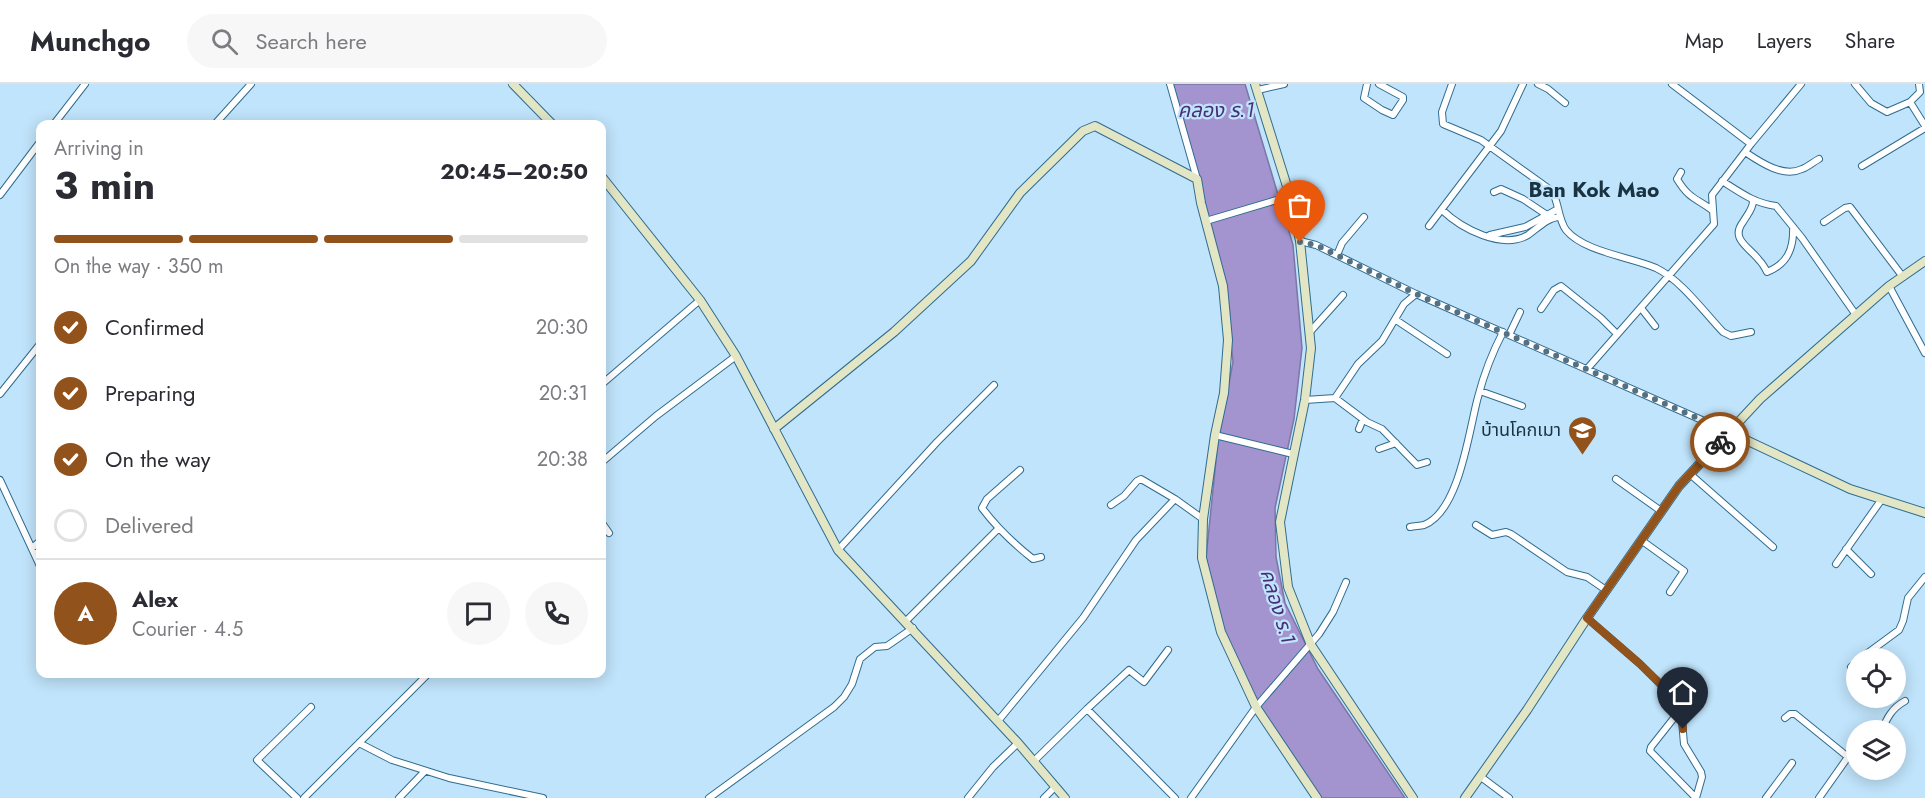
<!DOCTYPE html>
<html lang="en">
<head>
<meta charset="utf-8">
<style>
	body { margin:0; font-family:Jost,"Noto Sans Thai",sans-serif; background:#f7f7f7; color:#2b2b33; height:100vh; display:flex; flex-direction:column; font-size:22px; white-space:nowrap }
	* { box-sizing:border-box; margin:0 }
	p { font-size:20px; color:#7c7c81 }
	.icon { flex:none; width:33px; height:33px; fill:none; stroke:currentColor; stroke-width:2; stroke-linecap:round; stroke-linejoin:round }
	.map { position:relative; flex:1; overflow:hidden }
	.panel { position:absolute; left:36px; top:36px; width:570px; height:558px; display:flex; flex-direction:column; background:#fff; border-radius:12px; box-shadow:0 3px 15px #0003 }
	.panel>* { flex:none }
	.buttons { position:absolute; left:1846px; top:564px; display:grid; gap:12px }
	.buttons a { display:grid; place-items:center; width:60px; height:60px; border-radius:50%; background:#fff; box-shadow:0 3px 15px #0003; font-size:30px }
	.pin { position:absolute; display:grid; place-items:center; width:51px; height:51px; color:#fff; margin:-62px -26px; border-radius:50% 50% 50% 0; rotate:-45deg; box-shadow:0 0 6px #0007 }
	.pin .icon { rotate:45deg }
	.courier { position:absolute; display:grid; place-items:center; width:60px; height:60px; margin:-30px; border:4px solid #92521b; border-radius:50%; background:#fff; color:#222; box-shadow:0 2px 8px #0007 }
	.overview em { font-style:normal; font-weight:700 }
	.overview div { display:flex; flex-direction:column-reverse }
	.overview { display:flex; align-items:center; justify-content:space-between; height:102px; padding:0 18px }
	h1 { font-size:39px; font-weight:700; line-height:45px }
	.bar { display:grid; grid-template-columns:repeat(4,1fr); gap:9px 6px; align-content:center; height:72px; padding:0 18px }
	.bar i { height:8px; border-radius:4px; background:#e1e1e2 }
	.bar .active { background:#92521b }
	.bar p { grid-column:span 4 }
	.line { display:flex; align-items:center; gap:15px; padding:0 18px; border-top:2px solid #e1e1e2 }
	.line div { flex:1 }
	.round { display:grid; place-items:center; flex:none; width:63px; height:63px; border-radius:32px; background:#f7f7f7 }
	ol { padding:0 18px; list-style:none }
	li { display:flex; align-items:center; gap:18px; height:66px }
	li p { margin-inline-start:auto }
	li .icon { padding:6px; border-radius:50%; background:#92521b; color:#fff; stroke-width:4 }
	li:last-child { color:#7c7c81 }
	li i { width:33px; height:33px; border:3px solid #e1e1e2; border-radius:50% }
	header { display:flex; align-items:center; gap:36px; box-sizing:border-box; height:84px; padding:0 30px; background:#fff; border-bottom:2px solid #e1e1e2 }
	header strong { font-size:28px }
	nav { display:flex; gap:33px; margin-inline-start:auto; font-size:21px }
	.search { width:420px; height:54px; background:#f7f7f7; display:flex; align-items:center; gap:15px; box-sizing:border-box; padding:0 21px; border-radius:33px; color:#7c7c81; font-size:22px }
	.map>svg:first-child { display:block }
	.water { fill:#a393cf; stroke:#7a76a5; stroke-width:1.5 }
	.lines { fill:none; stroke-linecap:round; stroke-linejoin:round }
	.street-casing { stroke:#306c8f; stroke-width:8 }
	.secondary-casing { stroke:#306c8f; stroke-width:10 }
	.street { stroke:#fff; stroke-width:6 }
	.secondary { stroke:#e2e6c4; stroke-width:8 }
	.done { stroke:#547183; stroke-width:6; stroke-dasharray:0 10.8 }
	.route { stroke:#92521b; stroke-width:8 }
	.labels { text-anchor:middle; stroke-width:4.5; stroke-linejoin:round; paint-order:stroke }
	.poi-label { font-size:18px; fill:#1a3342; stroke:#c0e4fb; text-anchor:end }
	.water-label { font-size:20px; font-style:italic; fill:#482e76; stroke:#c0e4fb }
	.quarter-label { font-size:21px; font-weight:bold; fill:#1a3342; stroke:#c0e4fb }
</style>
</head>
<body>
<header>
<strong>Munchgo</strong>
<div class="search"><svg class="icon" aria-label="search" viewBox="0 0 24 24"><circle cx="10" cy="10" r="6"/><path d="M15 15l6 6"/></svg>Search here</div>
<nav><a>Map</a><a>Layers</a><a>Share</a></nav>
</header>
<div class="map">
<svg width="1925" height="714" viewBox="0 0 1925 714">
	<rect width="100%" height="100%" fill="#c0e4fb"/>
	<path class="water" d="M1169,0H1245L1293,161L1302,264L1294,335L1275,424L1276,473L1285,519L1318,585L1405,714H1321L1262,626L1223,546L1206,474L1218,357L1233,278L1224,193Z"/>
	<g class="lines">
		<defs>
			<path id="street" d="M1170,0L1197,95
				M1367,0L1364,14L1382,26L1393,31L1403,16V13L1379,0
				M1452,0L1442,28L1443,40L1481,56L1552,107C1559,119 1558,135 1566,146C1584,168 1631,173 1656,184C1681,196 1704,228 1723,248L1731,252L1751,248
				M1538,0L1548,5L1565,19
				M1672,0L1751,60
				M1855,0L1871,19L1887,28L1910,18L1920,8L1919,0
				M1258,6L1284,0
				M1910,18L1925,42
				M54,40L85,0
				M215,40L251,0
				M1745,68C1760,78 1783,94 1802,85C1808,83 1813,78 1819,75
				M1862,82L1925,44
				M1681,88L1677,95C1689,115 1696,114 1712,126
				M1722,97C1741,109 1754,119 1776,122L1802,154L1856,231
				M1494,108L1501,105L1523,115L1547,131
				M0,111L40,58
				M1753,117C1753,125 1747,131 1743,138C1730,155 1749,163 1759,176C1762,179 1765,184 1767,188C1788,180 1794,164 1793,143
				M1442,126C1462,145 1502,166 1528,151C1538,144 1548,133 1560,133
				M1206,137L1290,112
				M1824,138L1845,124L1850,123L1903,193
				M1429,142L1501,47L1523,0
				M1490,151L1525,143L1558,125
				M1300,157L1316,161L1416,210L1729,348
				M1337,171L1342,159L1364,133
				M1889,202L1925,269
				M1641,224L1655,242
				M1541,225L1554,206L1561,202L1601,234L1617,250
				M1396,236L1447,270
				M1309,249L1343,211
				M1509,251L1520,228
				M1587,285L1714,140L1712,111L1751,60L1801,0
				M602,300L700,216
				M1480,307L1522,322
				M0,310L40,260
				M1335,314L1367,338L1382,345L1417,381L1427,378
				M1305,316L1335,314L1358,280L1382,257L1404,220L1416,210
				M1359,345L1363,335
				M1215,351L1293,370
				M1379,365L1396,359
				M602,378L656,332L736,272
				M1020,386L987,415L982,424C997,444 1014,460 1033,475L1041,473
				M1690,390L1773,463
				M1616,395L1661,427
				M0,396L40,482
				M1111,421L1124,412L1137,397L1141,395L1175,415
				M602,439L609,449
				M1476,441L1492,451L1506,448L1511,450L1567,488L1587,493L1606,506
				M1410,443C1414,442 1420,442 1424,441C1460,427 1469,345 1478,313C1484,290 1492,269 1503,248
				M1641,456L1684,487L1670,508
				M32,464L40,457
				M1846,465L1871,490
				M838,466L937,358L994,301
				M1836,480L1882,415
				M1587,534L1640,580L1677,617L1681,625L1684,660L1701,688L1702,693L1696,714
				M906,537L998,445
				M1861,574L1899,546L1903,537L1908,514L1925,493
				M1851,583L1857,578
				M1087,625L1175,714
				M1681,625L1651,663L1650,667L1695,713
				M1785,634L1790,630H1795L1848,673
				M998,637L1083,534L1136,456L1175,415L1203,435
				M1882,646C1887,634 1892,624 1905,617
				M359,659L392,676L449,694L543,714
				M1034,677L1087,625L1129,586L1144,598L1168,566
				M1481,693L1509,714
				M297,714L257,676L311,623
				M304,714L428,590
				M399,714L425,687
				M709,714L834,623L844,613L852,600L860,575L875,563L887,562L913,544
				M968,714L993,683L1018,659
				M1044,714L1055,703
				M1191,714L1256,623L1319,550L1333,528L1346,498
				M1766,714L1792,679
				M1819,714L1848,673L1857,666"/>
			<path id="secondary" d="M513,0L552,40
				M1255,0L1290,112L1300,157L1311,264L1305,316L1280,438L1288,503L1311,561L1413,714
				M602,93L700,216L736,272L838,466L1018,659L1065,714
				M774,345L894,248L971,177L1020,109L1083,47L1095,42L1197,95L1201,119L1223,202L1228,256L1224,309L1215,351L1203,435L1202,474L1221,548L1256,623L1317,714
				M1729,348L1850,405L1925,429
				M1465,714L1527,626L1587,534L1679,402L1760,315L1889,202L1925,177"/>
		</defs>
		<use href="#street" class="street-casing"/>
		<use href="#secondary" class="secondary-casing"/>
		<use href="#street" class="street"/>
		<use href="#secondary" class="secondary"/>
	</g>
	<g class="lines">
		<path class="done" d="M1300,158L1316,161L1416,210L1729,348L1720,358"/>
		<path class="route" d="M1683,645L1681,625L1673,612L1640,580L1587,534L1679,402L1720,358"/>
	</g>
	<defs>
		<symbol id="school-pin" viewBox="-11 -11 22 30"><path d="M0 17L-7.5 6A9.5 9.5 0 1 1 7.5 6Z" fill="#92521b" stroke="#c0e4fb"/><path d="M0-5L7-2L0 1L-7-2ZM-4 1L0 2.5L4 1V4Q0 6-4 4Z" fill="#fff"/></symbol>
	</defs>
	<g fill-rule="evenodd">
		<use href="#school-pin" x="1566" y="330" width="33" height="45"/>
	</g>
	<g class="labels">
		<g class="poi-label">
			<text x="1561" y="352">บ้านโคกเมา</text>
		</g>
		<g class="water-label">
			<text x="1216" y="33">คลอง ร.1</text>
			<text transform="translate(1278 522) rotate(73)" y="7">คลอง ร.1</text>
		</g>
		<g class="quarter-label">
			<text x="1594" y="113">Ban Kok Mao</text>
		</g>
	</g>
</svg>
<div class="buttons">
<a><svg class="icon" aria-label="locate" viewBox="0 0 24 24"><circle cx="12" cy="12" r="6"/><path d="M12 2v4M12 18v4M2 12h4M18 12h4"/></svg></a>
<a><svg class="icon" aria-label="layers" viewBox="0 0 24 24"><path d="M12 4l9 5-9 5-9-5zM3 14l9 5 9-5"/></svg></a>
</div>
<div class="pin" style="left:1300px;top:158px;background:#ea580c"><svg class="icon" aria-label="bag" viewBox="0 0 24 24"><path d="M5 8h14l-1 12H6zM9 8a3 3 0 0 1 6 0"/></svg></div>
<div class="pin" style="left:1683px;top:645px;background:#1f2937"><svg class="icon" aria-label="home" viewBox="0 0 24 24"><path d="M3 11l9-7 9 7M6 9v11h12V9"/></svg></div>
<div class="courier" style="left:1720px;top:358px"><svg class="icon" aria-label="bike" viewBox="0 0 24 24"><circle cx="6" cy="16" r="4"/><circle cx="18" cy="16" r="4"/><path d="M6 16l4-8h5l3 8M10 8l3 8H6M13 5h3"/></svg></div>
<section class="panel">
<div class="overview"><div><h1>3 min</h1><p>Arriving in</p></div><em>20:45–20:50</em></div>
<div class="bar"><i class="active"></i><i class="active"></i><i class="active"></i><i></i><p>On the way · 350 m</p></div>
<ol>
<li><svg class="icon" aria-label="check" viewBox="0 0 24 24"><path d="M5 12l5 5 9-10"/></svg>Confirmed<p>20:30</p></li>
<li><svg class="icon" aria-label="check" viewBox="0 0 24 24"><path d="M5 12l5 5 9-10"/></svg>Preparing<p>20:31</p></li>
<li><svg class="icon" aria-label="check" viewBox="0 0 24 24"><path d="M5 12l5 5 9-10"/></svg>On the way<p>20:38</p></li>
<li><i></i>Delivered</li>
</ol>
<div class="line" style="height:108px"><b class="round" style="background:#92521b;color:#fff">A</b><div><b>Alex</b><p>Courier · 4.5</p></div><a class="round"><svg class="icon" aria-label="chat" viewBox="0 0 24 24"><path d="M4 5h16v11H9l-5 4z"/></svg></a><a class="round"><svg class="icon" aria-label="phone" viewBox="0 0 24 24"><path d="M5 4h4l2 5-3 2q2 4 5 5l2-3 5 2v4C11 20 4 13 5 4z"/></svg></a></div>
</section>
</div>
</body>
</html>
